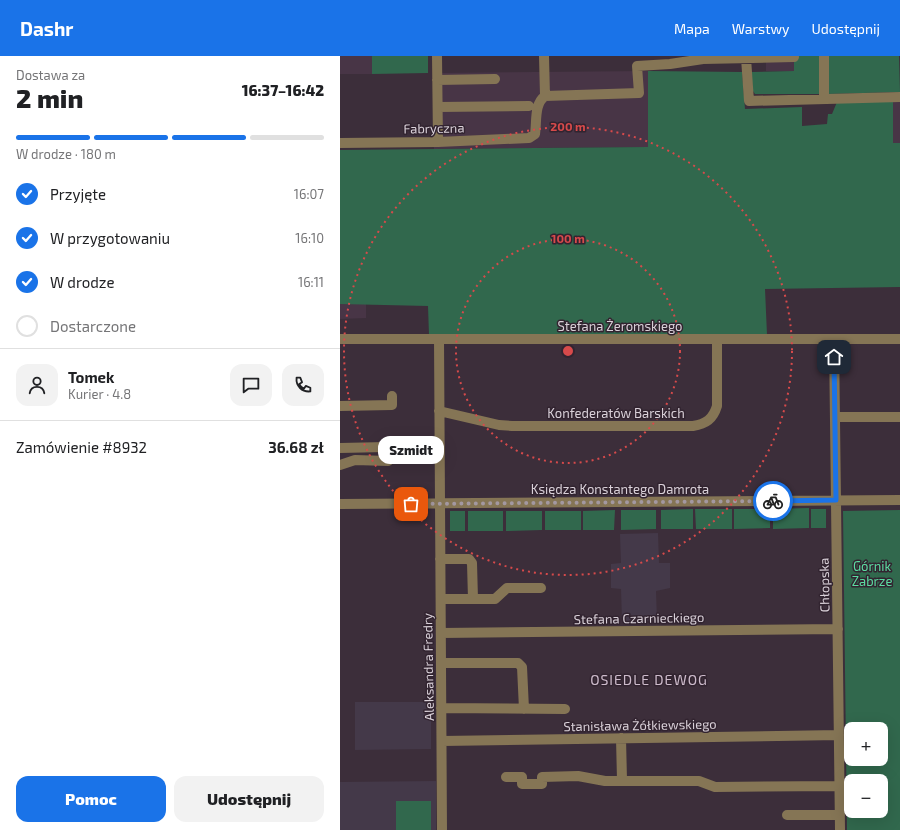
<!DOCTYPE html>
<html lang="pl">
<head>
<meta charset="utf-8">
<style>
	body { margin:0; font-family:"Exo 2",sans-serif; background:#f2f2f2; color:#202124; height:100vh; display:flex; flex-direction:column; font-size:15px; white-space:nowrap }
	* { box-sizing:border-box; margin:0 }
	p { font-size:13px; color:#757577 }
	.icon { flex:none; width:22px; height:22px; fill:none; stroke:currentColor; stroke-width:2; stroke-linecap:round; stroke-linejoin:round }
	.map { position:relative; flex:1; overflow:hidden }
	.panel { display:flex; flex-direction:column; background:#fff; width:340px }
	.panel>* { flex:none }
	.fabs { position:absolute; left:504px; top:666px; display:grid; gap:8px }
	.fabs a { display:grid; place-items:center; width:44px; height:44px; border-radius:8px; background:#fff; box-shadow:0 4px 16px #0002; font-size:20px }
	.pin { position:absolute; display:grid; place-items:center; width:34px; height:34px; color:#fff; margin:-17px; border-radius:8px; box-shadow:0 2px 6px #0006 }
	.courier { position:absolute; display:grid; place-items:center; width:40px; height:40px; margin:-20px; border:3px solid #1a73e8; border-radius:50%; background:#fff; color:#222; box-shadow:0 1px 5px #0007 }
	.bubble { position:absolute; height:28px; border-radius:12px; background:#fff; box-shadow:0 4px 16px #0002; font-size:13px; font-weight:800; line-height:28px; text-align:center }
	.overview em { font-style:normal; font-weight:800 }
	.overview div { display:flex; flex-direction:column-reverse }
	.overview { display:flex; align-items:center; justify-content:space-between; height:68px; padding:0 16px }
	h1 { font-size:26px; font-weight:800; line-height:30px }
	.bar { display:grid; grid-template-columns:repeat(4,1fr); gap:6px 4px; align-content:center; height:48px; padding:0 16px }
	.bar i { height:5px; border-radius:3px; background:#e0e0e0 }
	.bar .active { background:#1a73e8 }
	.bar p { grid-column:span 4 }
	.line { display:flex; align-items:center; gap:10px; padding:0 16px; border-top:1px solid #e0e0e0 }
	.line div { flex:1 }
	.round { display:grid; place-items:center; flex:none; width:42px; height:42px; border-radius:12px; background:#f2f2f2 }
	ol { padding:0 16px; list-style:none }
	li { display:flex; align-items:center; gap:12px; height:44px }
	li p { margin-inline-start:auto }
	li .icon { padding:4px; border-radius:50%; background:#1a73e8; color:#fff; stroke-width:4 }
	li:last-child { color:#757577 }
	li i { width:22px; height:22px; border:2px solid #e0e0e0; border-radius:50% }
	.primary-button { display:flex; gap:8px; margin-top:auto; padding:8px 16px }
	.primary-button a { flex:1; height:46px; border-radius:12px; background:#1a73e8; color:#fff; font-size:16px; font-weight:800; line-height:46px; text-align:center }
	.primary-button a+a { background:#f2f2f2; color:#202124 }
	header { display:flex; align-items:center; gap:24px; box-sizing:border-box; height:56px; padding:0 20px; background:#1a73e8; color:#fff }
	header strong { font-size:19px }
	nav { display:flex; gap:22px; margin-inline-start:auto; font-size:14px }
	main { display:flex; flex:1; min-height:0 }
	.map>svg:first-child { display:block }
	.built { fill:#483546 }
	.education { fill:#443949 }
	.green { fill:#31684d; fill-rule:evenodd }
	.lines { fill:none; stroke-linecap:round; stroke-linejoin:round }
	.minor { stroke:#857555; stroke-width:10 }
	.done { stroke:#a398a1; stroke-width:4; stroke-dasharray:0 7.2 }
	.route { stroke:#1a73e8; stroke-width:5 }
	.ring { fill:none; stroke:#d74a4b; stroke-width:2; stroke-dasharray:2 4 }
	.labels { text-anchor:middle; stroke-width:3; stroke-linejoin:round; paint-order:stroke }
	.street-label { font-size:13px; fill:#dad1d9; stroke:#322430 }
	.park-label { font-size:13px; fill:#5cdda2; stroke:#322430 }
	.neighbourhood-label { font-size:14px; letter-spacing:1px; fill:#cdbbcb; stroke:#322430 }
	.centre { fill:#d74a4b; stroke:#322430; stroke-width:2 }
	.ring-label { font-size:12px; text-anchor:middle; font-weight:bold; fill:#d74a4b; stroke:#322430; stroke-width:3; stroke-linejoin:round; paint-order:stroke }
</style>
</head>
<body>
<header>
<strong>Dashr</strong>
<nav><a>Mapa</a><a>Warstwy</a><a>Udostępnij</a></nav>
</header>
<main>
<section class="panel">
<div class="overview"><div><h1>2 min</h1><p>Dostawa za</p></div><em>16:37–16:42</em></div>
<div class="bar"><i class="active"></i><i class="active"></i><i class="active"></i><i></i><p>W drodze · 180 m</p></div>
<ol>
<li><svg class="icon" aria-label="check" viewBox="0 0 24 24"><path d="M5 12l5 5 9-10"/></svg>Przyjęte<p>16:07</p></li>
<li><svg class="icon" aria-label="check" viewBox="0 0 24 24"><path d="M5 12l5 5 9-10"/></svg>W przygotowaniu<p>16:10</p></li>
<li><svg class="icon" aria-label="check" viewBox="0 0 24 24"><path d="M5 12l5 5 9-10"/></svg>W drodze<p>16:11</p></li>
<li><i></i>Dostarczone</li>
</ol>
<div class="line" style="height:72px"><a class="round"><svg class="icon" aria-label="person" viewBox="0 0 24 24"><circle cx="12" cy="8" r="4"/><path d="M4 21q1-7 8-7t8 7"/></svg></a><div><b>Tomek</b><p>Kurier · 4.8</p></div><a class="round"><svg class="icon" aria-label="chat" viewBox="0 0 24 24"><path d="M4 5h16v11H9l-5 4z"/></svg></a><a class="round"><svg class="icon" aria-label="phone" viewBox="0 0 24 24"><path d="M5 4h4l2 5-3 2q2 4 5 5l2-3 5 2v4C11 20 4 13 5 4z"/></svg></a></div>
<div class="line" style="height:52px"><div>Zamówienie #8932</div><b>36.68 zł</b></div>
<div class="primary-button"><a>Pomoc</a><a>Udostępnij</a></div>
</section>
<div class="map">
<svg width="560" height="774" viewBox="0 0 560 774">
	<rect width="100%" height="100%" fill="#3c2e3a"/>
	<path class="built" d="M0,0H32V18H0Z
		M426,0H454L455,15H426Z
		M308,15L309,91L94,93V17Z
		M553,44H560V87H553Z
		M26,247V262L0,263V248Z"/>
	<path class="education" d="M318,477L319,507H330V532L316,535L317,565H282L281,533L271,532V508L281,507L280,478Z
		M15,646H91V693L15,694Z
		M96,725V774H0V726Z"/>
	<path class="green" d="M32,0H88V17L32,18Z
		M454,0H480L481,38H415L413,35L411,16L454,15Z
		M487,0H559L560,36L487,38Z
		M308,15L402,16L405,53L462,51V70L487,68L488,58H492L497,46L553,44V87H560V231L425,233L427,279H89L88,250L0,248V94L308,91Z
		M469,452V472L433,473V453Z
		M353,453V473H321V454Z
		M355,453H392V473H356Z
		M394,453H430V472L394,473Z
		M471,453H486V472H471Z
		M275,454L274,474H243V455Z
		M281,454H316V473L281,474Z
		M560,454V774H507L503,455ZM511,673H541V703H511ZM511,725H541V755H511Z
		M110,455H125V475H110Z
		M128,455H163V475H128Z
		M166,455H202V474L166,475Z
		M205,455H241V474H205Z
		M56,745H91V774H56Z"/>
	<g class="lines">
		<path class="minor" d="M97,0L98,86
			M204,0L205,40L299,37L297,10L330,8L363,3L454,1
			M484,0V43
			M406,2L409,45L560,41
			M97,24L155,23
			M98,51L189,50
			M0,87L98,86L189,82L195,78C197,65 194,48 205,40
			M0,283H560
			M99,283L102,774
			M494,283L500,774
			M0,350L52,349V340
			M99,355L159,369L172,370H353C366,368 373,363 377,350V283
			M495,361H560
			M0,409L15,404L48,405L52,402L53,394L50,391H46L0,392
			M0,448L560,444
			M100,503H129L132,507L133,543
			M101,543H155L167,532H201
			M101,577L498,573
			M101,607H178L182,611L184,653
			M101,652L225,653
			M281,682L282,724
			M102,685L499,679
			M166,721H182V728H202V721L238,720L265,725H359L375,731L500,730
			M447,759H500"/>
	</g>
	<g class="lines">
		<path class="done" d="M71,448L433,445"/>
		<path class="route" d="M433,445L496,444L494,301"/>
	</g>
	<g class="ring">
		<circle cx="228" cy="295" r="112"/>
		<circle cx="228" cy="295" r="224"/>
	</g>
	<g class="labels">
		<g class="street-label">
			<text transform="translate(94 72) rotate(-1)" y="5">Fabryczna</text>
			<text x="280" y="275">Stefana Żeromskiego</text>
			<text x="276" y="362">Konfederatów Barskich</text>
			<text x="280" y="438">Księdza Konstantego Damrota</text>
			<text transform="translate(484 529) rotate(-91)" y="5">Chłopska</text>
			<text transform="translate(299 562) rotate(-1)" y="5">Stefana Czarnieckiego</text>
			<text transform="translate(88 611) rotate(-91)" y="5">Aleksandra Fredry</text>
			<text transform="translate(300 669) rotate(-1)" y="5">Stanisława Żółkiewskiego</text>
		</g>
		<g class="park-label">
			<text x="532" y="515">Górnik<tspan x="532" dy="15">Zabrze</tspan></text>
		</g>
		<g class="neighbourhood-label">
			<text x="309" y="629">OSIEDLE DEWOG</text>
		</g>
	</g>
	<circle cx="228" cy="295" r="6" class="centre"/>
	<g class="ring-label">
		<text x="228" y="75">200 m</text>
		<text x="228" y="187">100 m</text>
	</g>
</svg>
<div class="fabs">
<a>+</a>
<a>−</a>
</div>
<div class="pin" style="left:71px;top:448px;background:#ea580c"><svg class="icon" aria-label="bag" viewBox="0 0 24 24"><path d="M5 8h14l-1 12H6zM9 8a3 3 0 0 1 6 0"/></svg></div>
<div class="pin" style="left:494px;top:301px;background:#1f2937"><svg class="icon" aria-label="home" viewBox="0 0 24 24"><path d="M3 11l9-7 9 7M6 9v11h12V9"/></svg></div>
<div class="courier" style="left:433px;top:445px"><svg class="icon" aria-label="bike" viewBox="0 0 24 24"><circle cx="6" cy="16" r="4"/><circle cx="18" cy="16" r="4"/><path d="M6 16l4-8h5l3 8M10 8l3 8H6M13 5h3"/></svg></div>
<div class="bubble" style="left:38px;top:380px;width:66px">Szmidt</div>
</div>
</main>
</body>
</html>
